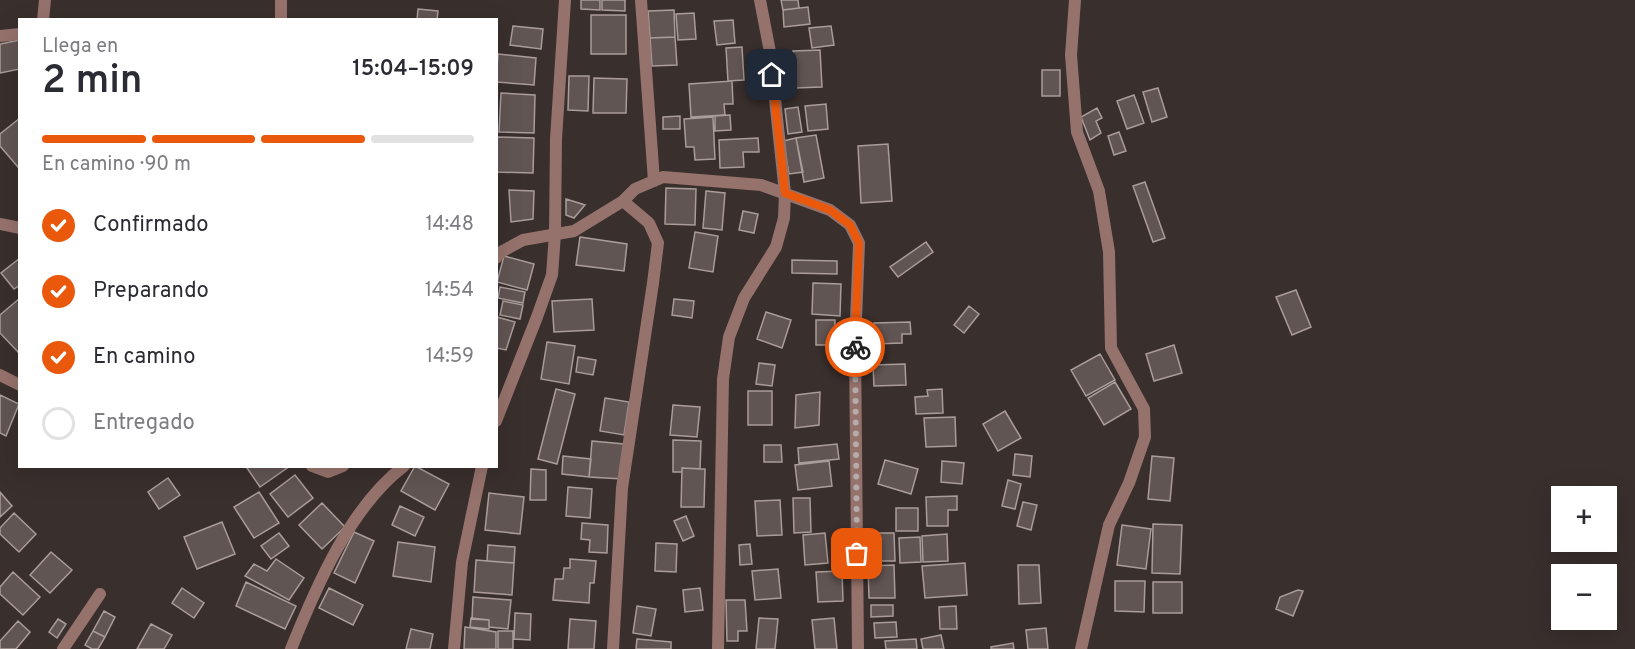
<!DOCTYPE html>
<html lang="es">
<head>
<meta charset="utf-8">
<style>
	body { margin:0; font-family:Overpass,sans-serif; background:#f7f7f7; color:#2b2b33; height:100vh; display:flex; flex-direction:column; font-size:22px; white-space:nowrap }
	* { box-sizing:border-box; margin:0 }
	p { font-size:20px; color:#7c7c81 }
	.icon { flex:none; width:33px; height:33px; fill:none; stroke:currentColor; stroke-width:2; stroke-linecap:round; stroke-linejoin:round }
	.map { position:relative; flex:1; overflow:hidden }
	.sheet { position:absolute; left:18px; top:18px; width:480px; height:450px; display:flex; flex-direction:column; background:#fff; border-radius:0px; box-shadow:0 6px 24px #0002 }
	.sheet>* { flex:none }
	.fabs { position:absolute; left:1551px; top:486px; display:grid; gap:12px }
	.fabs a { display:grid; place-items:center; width:66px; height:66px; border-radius:0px; background:#fff; box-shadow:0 6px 24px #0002; font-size:30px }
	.pin { position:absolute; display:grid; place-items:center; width:51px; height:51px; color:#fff; margin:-26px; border-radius:12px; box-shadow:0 3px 9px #0006 }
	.courier { position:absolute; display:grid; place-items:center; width:60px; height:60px; margin:-30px; border:4px solid #ea580c; border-radius:50%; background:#fff; color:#222; box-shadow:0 2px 8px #0007 }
	.summary em { font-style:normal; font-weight:600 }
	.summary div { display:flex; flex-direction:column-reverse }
	.summary { display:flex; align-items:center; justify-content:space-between; height:102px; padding:0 24px }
	h1 { font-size:39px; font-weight:600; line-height:45px }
	.bar { display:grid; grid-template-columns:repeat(4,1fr); gap:9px 6px; align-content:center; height:72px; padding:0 24px }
	.bar i { height:8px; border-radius:4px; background:#e1e1e2 }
	.bar .current { background:#ea580c }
	.bar p { grid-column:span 4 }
	ol { padding:0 24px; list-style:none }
	li { display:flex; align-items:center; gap:18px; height:66px }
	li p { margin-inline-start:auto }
	li .icon { padding:6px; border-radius:50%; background:#ea580c; color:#fff; stroke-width:4 }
	li:last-child { color:#7c7c81 }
	li i { width:33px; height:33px; border:3px solid #e1e1e2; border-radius:50% }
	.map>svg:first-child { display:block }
	.building { fill:#615553; stroke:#a99c99; stroke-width:1.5 }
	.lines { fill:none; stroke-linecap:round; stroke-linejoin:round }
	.minor { stroke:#96726c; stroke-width:12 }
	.done { stroke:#b4acaa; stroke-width:6; stroke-dasharray:0 10.8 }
	.route { stroke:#ea580c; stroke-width:8 }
</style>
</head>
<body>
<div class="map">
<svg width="1635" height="649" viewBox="0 0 1635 649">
	<rect width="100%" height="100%" fill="#392f2d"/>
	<path class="building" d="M581,0H600V10L581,9Z
		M602,0H625V11L602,10Z
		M781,0H798L799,8L783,10Z
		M808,7L810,24L784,27L783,10Z
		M418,9L438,11L437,20H417Z
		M674,10L675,37L650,38L648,11Z
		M694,13L696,39L678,40L676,14Z
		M591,15H626V54H591Z
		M733,20L735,43L717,45L714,21Z
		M513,26L543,29L541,49L510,45Z
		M831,26L834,45L812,48L809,28Z
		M675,37L677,65L652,66L650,38Z
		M20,40V69L0,73V44Z
		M742,47L744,80L728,81L726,48Z
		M820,50L822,87L795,88L793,51Z
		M498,54L536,58L534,85L496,82Z
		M1042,70H1060V96H1042Z
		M569,76H589L588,111L568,110Z
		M594,78L627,79L626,113H593Z
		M732,81L733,104H724L725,115L691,117L689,84Z
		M1158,88L1167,117L1152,122L1143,92Z
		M501,93L535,95L534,133L499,132Z
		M1134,95L1144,123L1127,129L1117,101Z
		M826,104L828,129L808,131L805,106Z
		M798,107L802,132L788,134L785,109Z
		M1097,108L1102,118L1096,121L1101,133L1090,140L1081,117Z
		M730,115L731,130L715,131V116Z
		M680,116V129H663V117Z
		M713,117L715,159L695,160L694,147H686L684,119Z
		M20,118V166L18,167L0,146V134Z
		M1119,132L1126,151L1114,155L1108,136Z
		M816,135L824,178L804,182L796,138Z
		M496,137L534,138L533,173L496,172Z
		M758,138L759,152H743L744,167L720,168L719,140Z
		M796,138L803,172L789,174L783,141Z
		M888,144L892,201L861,203L858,146Z
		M1145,182L1165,238L1153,242L1133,186Z
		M666,188L696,189L695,225L665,224Z
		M509,190L534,191L533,219L511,222Z
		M706,191L725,193L722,230L703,228Z
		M566,199L585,205L574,218L566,215Z
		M743,211L758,214L754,233L739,230Z
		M695,232L718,236L713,272L689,268Z
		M580,237L627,244L624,271L576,265Z
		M926,242L933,252L898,277L890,267Z
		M504,256L534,264L527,290L497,282Z
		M20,258V285L14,289L1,273Z
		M792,260L837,261V274L792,273Z
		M813,283L841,284L840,316L812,314Z
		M500,287L525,292L523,303L498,298Z
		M1296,290L1311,327L1292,335L1276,297Z
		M20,298V354L0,333V315Z
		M592,299L594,330L554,332L552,301Z
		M674,299L694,301L692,318L672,315Z
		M503,301L523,305L520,319L500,315Z
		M969,306L979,314L964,333L954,325Z
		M766,312L791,320L782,348L757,339Z
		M497,317L515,322L506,350L496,348Z
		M816,320H835V345H816Z
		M910,322L911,334H902V343L875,344L874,323Z
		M547,342L575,346L569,384L541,379Z
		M1174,345L1182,373L1154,381L1146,354Z
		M1100,354L1115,380L1086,396L1071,370Z
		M578,357L596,360L593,375L576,372Z
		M759,363L775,365L772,386L756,384Z
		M905,364L906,385L874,386L873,365Z
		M1115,382L1131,409L1104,425L1088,398Z
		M556,389L575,394L557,464L538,459Z
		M942,389L943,413L916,414L915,397L928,396L927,390Z
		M748,391H772V425H748Z
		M820,392L819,425L795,428L796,395Z
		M0,395L19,404L6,436L0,433Z
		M605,398L629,402L624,435L600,431Z
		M673,405L700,407L697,437L670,435Z
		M1005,411L1021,438L998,451L983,424Z
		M955,417L956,446L926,447L924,418Z
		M673,440L701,441L700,469L682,468V472H673Z
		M592,441L624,444L622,479L589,477Z
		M837,444L839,459L799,463L798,448Z
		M764,445H781L782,462H764Z
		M1015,454L1032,456L1030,477L1013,475Z
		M563,456L591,459L589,477L562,474Z
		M1152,456L1174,458L1170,501L1148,499Z
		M885,460L918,469L911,494L878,484Z
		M829,461L832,486L798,490L795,465Z
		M942,461L964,463L962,484L941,482Z
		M249,466H290L260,487L247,468Z
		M415,466L449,484L435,510L401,491Z
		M682,468L705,469L704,507H681Z
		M531,469L546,470V500H530Z
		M295,475L313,498L288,517L270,494Z
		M168,478L180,495L159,509L148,492Z
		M1008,480L1021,484L1015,509L1002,506Z
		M568,487L592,489L590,518L566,516Z
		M0,492L12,506L0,517Z
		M259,492L279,523L254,538L234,507Z
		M489,493L524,497L520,534L485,530Z
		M957,496V510H948V526H927L926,497Z
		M793,498H810L811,532L794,533Z
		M780,500L782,535L757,536L755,501Z
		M1023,502L1037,505L1031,530L1017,526Z
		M322,503L345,527L322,549L299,525Z
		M400,506L424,517L415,536L392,525Z
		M896,508H918V531H896Z
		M14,513L36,534L19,552L0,534V528Z
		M686,516L694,536L683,541L674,521Z
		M222,522L235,554L197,569L184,537Z
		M582,523L608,525L607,553L589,552L590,540L581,539Z
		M1153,524L1182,525L1180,574L1152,573Z
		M1122,525L1151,529L1146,569L1117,565Z
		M354,532L374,541L355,583L334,573Z
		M279,533L289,546L271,559L261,546Z
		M825,533L828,563L805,565L803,535Z
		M872,533H894L895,561H872Z
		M947,534L948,561L923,562L922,536Z
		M920,537L921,562L900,563L899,538Z
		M398,542L435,547L431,582L393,576Z
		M656,543L677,544L676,572L655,571Z
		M750,544L752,564L740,565L739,545Z
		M488,545L515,547L514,563L487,561Z
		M51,552L72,570L50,593L30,575Z
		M276,559L304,578L289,600L245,576L254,564L267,571Z
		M570,559L596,561L594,583H590L589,603L553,600L555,579H563L564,568H570Z
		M476,560L514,563L512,595L474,592Z
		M965,563L967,595L925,598L922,566Z
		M894,565L895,598H869L868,566Z
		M1018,565H1039L1041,603L1019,604Z
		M778,569L781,598L755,600L752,571Z
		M842,571L843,601L818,602L816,572Z
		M13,572L40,597L23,615L0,594V587Z
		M1115,581H1145L1144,612L1115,611Z
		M246,582L296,606L285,629L236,606Z
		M1153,582H1182V613H1153Z
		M182,588L204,603L194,618L172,603Z
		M329,588L363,605L353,625L319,608Z
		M700,588L703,610L685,612L683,590Z
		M1298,590L1303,591L1293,616L1276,609L1280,597Z
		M473,597L511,600L508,629L489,627V620L472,619Z
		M726,600H745L747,631H738V641H727Z
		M871,605H893V616L871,617Z
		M637,606L656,609L651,636L633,633Z
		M956,606L957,629H940L939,607Z
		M104,611L115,617L105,637L93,631Z
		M515,613L531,614L530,640L514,639Z
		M471,618L489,620V629L470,627Z
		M759,618L778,619L775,649H756Z
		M834,618L837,649H815L812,620Z
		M58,619L66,624L57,638L49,632Z
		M570,619L596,621L594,649H568Z
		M18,621L30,632L16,649H0V641Z
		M896,622L897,637L875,638L874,623Z
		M151,624L172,635L164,649H137Z
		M465,627L496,632V649H464Z
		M1046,628L1048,649H1028L1026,630Z
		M411,629L433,634L430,649H406Z
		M93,631L105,637L98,649H92L85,645Z
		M498,631H513V649H498Z
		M941,635L944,649H923L921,639Z
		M637,639L671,642V649H636Z
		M916,639L917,649H886L885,641Z
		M1013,643L1014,649H991V647Z"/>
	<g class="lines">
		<path class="minor" d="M641,0L654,181
			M1075,0L1071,55L1077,132L1099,191L1109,252L1111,348L1144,409L1145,437L1129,483L1109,525L1081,649
			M43,20L45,0
			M281,20V0
			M0,36L20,34
			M0,224L20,228
			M496,258L501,252L523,240L574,231L623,201L635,189L663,177L761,185L830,210L850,225L859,243L855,346L858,649
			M0,375L20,385
			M496,421L537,317L552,275L555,234L556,139L565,0
			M312,466L328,472L343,466
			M63,649L100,594
			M291,649C316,587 350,507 404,466
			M454,649L462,562L482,466
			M613,649L622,488L653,283L658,243L649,223L623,201
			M718,649L723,379L729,337L744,298L776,247L784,218L785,193L770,52L760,0"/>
	</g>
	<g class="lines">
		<path class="done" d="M855,347L857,554"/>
		<path class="route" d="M772,75L785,193L830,210L850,225L859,243L855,347"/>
	</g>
</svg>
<div class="fabs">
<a>+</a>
<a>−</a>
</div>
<div class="pin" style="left:857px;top:554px;background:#ea580c"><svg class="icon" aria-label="bag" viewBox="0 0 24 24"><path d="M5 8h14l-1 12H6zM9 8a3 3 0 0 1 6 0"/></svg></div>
<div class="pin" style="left:772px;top:75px;background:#1f2937"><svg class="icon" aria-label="home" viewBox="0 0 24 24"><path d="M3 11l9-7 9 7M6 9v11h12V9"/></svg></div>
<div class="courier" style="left:855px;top:347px"><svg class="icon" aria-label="bike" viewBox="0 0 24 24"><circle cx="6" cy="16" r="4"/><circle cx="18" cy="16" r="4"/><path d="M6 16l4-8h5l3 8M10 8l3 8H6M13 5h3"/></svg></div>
<section class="sheet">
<div class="summary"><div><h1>2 min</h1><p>Llega en</p></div><em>15:04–15:09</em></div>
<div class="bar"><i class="current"></i><i class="current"></i><i class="current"></i><i></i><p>En camino · 90 m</p></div>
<ol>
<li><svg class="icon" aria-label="check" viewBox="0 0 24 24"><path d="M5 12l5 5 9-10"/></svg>Confirmado<p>14:48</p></li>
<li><svg class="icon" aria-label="check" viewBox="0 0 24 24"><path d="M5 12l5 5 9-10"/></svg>Preparando<p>14:54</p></li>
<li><svg class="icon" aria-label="check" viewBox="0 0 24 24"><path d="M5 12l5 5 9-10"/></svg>En camino<p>14:59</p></li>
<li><i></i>Entregado</li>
</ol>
</section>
</div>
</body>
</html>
